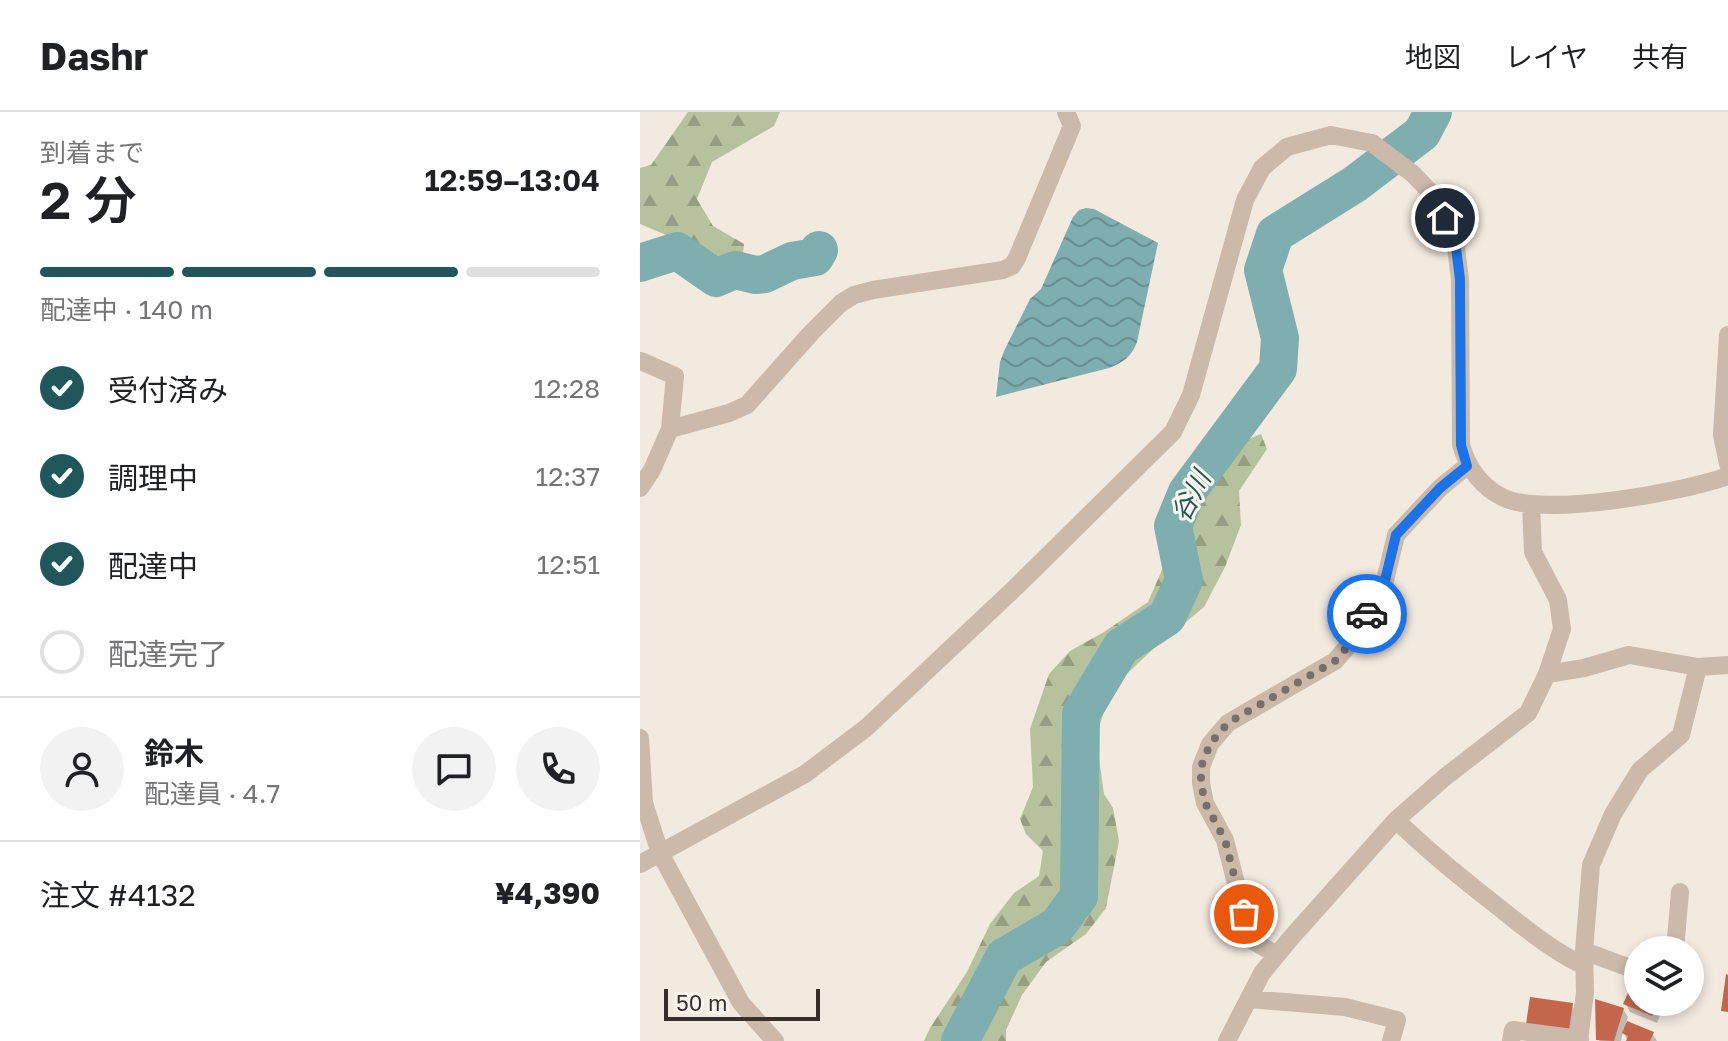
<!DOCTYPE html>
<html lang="ja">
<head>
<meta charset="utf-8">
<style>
	body { margin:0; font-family:"Golos Text","Noto Sans JP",sans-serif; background:#f2f2f2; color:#202124; height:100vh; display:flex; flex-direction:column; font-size:30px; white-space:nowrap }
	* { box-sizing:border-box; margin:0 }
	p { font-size:26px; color:#757577 }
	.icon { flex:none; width:44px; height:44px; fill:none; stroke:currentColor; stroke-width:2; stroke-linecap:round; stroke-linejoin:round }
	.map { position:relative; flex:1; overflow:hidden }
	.side { display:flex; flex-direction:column; background:#fff; width:640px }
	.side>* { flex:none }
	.tools { position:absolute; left:984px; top:824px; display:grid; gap:16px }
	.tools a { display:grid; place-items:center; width:80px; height:80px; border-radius:50%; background:#fff; box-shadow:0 4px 12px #0003; font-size:40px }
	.scale { position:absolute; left:24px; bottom:20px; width:156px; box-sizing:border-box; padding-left:8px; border:4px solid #382e2a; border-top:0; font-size:22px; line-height:28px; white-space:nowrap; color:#382e2a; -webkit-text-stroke:6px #faf3eb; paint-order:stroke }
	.pin { position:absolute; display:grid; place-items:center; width:68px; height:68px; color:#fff; margin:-34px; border:4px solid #fff; border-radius:50%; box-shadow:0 2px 8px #0007 }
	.courier { position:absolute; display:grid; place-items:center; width:80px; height:80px; margin:-40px; border:6px solid #1a73e8; border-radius:50%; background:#fff; color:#222; box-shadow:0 2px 10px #0007 }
	.overview em { font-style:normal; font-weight:600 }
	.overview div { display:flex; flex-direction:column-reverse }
	.overview { display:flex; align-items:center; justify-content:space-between; height:136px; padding:0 40px }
	h1 { font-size:52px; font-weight:600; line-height:60px }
	.bar { display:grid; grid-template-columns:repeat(4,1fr); gap:12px 8px; align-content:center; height:96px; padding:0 40px }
	.bar i { height:10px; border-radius:6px; background:#e0e0e0 }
	.bar .on { background:#1f575a }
	.bar p { grid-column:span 4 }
	.line { display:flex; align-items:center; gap:20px; padding:0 40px; border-top:2px solid #e0e0e0 }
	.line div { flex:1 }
	.round { display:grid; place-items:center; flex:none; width:84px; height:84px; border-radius:42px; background:#f2f2f2 }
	ol { padding:0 40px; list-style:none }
	li { display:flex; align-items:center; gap:24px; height:88px }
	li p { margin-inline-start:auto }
	li .icon { padding:8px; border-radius:50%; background:#1f575a; color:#fff; stroke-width:4 }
	li:last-child { color:#757577 }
	li i { width:44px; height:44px; border:4px solid #e0e0e0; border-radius:50% }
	header { display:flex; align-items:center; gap:48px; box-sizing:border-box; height:112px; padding:0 40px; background:#fff; border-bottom:2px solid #e0e0e0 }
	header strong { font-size:38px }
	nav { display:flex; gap:44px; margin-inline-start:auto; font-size:28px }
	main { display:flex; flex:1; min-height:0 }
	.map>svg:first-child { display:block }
	.forest { fill:url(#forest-firs) }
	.water { fill:url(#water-waves) }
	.shadow { fill:#0003 }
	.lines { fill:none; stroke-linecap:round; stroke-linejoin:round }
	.river { stroke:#7eaeaf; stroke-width:38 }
	.building { fill:#c4664b }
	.minor { stroke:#cbb9aa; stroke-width:18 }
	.done { stroke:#796f69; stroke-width:8; stroke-dasharray:0 14.4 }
	.route { stroke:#1a73e8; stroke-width:10 }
	.labels { text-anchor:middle; stroke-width:6; stroke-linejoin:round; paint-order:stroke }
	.water-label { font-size:26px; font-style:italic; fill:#1f575a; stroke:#faf3eb }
</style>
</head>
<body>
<header>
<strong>Dashr</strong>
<nav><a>地図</a><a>レイヤ</a><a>共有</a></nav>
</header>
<main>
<section class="side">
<div class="overview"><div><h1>2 分</h1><p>到着まで</p></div><em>12:59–13:04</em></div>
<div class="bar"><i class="on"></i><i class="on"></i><i class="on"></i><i></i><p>配達中 · 140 m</p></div>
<ol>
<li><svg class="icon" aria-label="check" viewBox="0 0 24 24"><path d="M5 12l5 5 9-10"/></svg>受付済み<p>12:28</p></li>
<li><svg class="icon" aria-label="check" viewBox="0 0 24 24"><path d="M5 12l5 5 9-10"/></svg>調理中<p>12:37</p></li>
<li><svg class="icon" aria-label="check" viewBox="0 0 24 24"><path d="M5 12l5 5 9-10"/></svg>配達中<p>12:51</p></li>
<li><i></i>配達完了</li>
</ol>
<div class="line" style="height:144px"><a class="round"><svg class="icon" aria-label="person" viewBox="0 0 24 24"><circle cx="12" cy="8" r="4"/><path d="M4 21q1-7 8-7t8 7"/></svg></a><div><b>鈴木</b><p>配達員 · 4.7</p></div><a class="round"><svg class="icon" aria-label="chat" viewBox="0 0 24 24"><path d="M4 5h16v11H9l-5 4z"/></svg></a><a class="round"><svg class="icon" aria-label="phone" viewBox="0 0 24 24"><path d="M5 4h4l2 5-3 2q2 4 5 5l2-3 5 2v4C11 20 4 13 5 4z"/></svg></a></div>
<div class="line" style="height:104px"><div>注文 #4132</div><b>¥4,390</b></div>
</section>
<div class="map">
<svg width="1088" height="929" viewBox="0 0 1088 929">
	<defs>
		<pattern id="forest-firs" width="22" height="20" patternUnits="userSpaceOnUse" patternTransform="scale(2)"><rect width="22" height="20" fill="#b6c29e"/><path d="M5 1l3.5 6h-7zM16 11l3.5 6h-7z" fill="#959e81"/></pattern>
		<pattern id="water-waves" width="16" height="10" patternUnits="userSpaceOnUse" patternTransform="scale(2)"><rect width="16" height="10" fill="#7eaeaf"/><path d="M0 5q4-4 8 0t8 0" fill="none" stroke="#688e8f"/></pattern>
	</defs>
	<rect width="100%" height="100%" fill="#f2e9df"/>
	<path class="forest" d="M48,0H140L134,14L72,50L57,87L73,114L104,132L102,152C83,151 66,152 55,135L0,112V56L11,53Z
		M621,322L627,337L599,379L601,413L585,455L564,495L512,538L472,576L456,624L464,682L473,696L479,729L466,796L446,822L406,850L382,883L366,918V929H284L290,916L327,860L350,812L374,781L399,764L403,739L386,722L380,707L393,675L390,617L409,562L430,539L464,520L508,490L522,458L557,394L609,327Z"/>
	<path class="water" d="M446,96L454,97L518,131L497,230C491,245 484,250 469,256L356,285L360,250L364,239L390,187L401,177L433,105L439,98Z"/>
	<path class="shadow" d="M998,890H1025L1017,911L990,900L986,892Z
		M932,893L936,901L933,925L892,919Z
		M983,897L988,905L986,911L1012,921L1017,929H988L983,920L981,929H959Z"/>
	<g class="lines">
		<path class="river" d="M0,151L37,139L76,166L95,158L116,163L125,162L152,149L175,145L179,138
			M320,929L364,845L417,814L439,784L441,602L481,535L527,505L544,468L533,414L547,380L638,257L640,226L623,158L635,122L715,72L782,21L793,0"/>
	</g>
	<path class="building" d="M1086,862L1088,863V900L1081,899Z
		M996,863L998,864V890H1018L1012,904L983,892Z
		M890,885L933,891L929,918L886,912Z
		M955,887L984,896L974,929L956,928Z
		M987,909L1014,920L1010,929H986L988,924L982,921Z"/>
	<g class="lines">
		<path class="minor" d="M1088,223L1082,323L1088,352
			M1,249L35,264L30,317
			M0,376L12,358L30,317L89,301L107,293L171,221L201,191L214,183L233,178L363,158L372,154L377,146L432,14L426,0
			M891,392L893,440L918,488L922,517L907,562
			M0,626L4,691L20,741L101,891L135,929
			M756,708C785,736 815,761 847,786C879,811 907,836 944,854
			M0,752L165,662L226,616L376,475L533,320L551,283L605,88L622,56L647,35L691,23L732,31L773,62L795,85L815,128L820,167L821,333C828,356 840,374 862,385C903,406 1044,380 1088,364
			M1035,838L1040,780
			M944,839L998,859
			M637,843L610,827L585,728L565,691L561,671V655L570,632L588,611L695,549L708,534L743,477L756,423L800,376L827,354
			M609,887L705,895L757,908L751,929
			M587,929L622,861L650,827L756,708L805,665L888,601L907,562L944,556L989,543L1058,555L1088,553
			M871,929L873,918L940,927
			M939,929L945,880L944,839L951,753L973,702L1000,658L1041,623L1058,555"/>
	</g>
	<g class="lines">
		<path class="done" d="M604,802L585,728L565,691L561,671V655L570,632L588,611L695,549L708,534L727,502"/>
		<path class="route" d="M727,502L743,477L756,423L800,376L827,354L821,333L820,167L815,128L805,106"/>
	</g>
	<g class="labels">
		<g class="water-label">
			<text transform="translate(551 384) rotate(-62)" y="9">谷川</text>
		</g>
	</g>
</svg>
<div class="tools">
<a><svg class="icon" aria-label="layers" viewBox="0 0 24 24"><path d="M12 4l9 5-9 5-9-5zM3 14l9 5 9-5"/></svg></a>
</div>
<div class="scale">50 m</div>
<div class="pin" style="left:604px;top:802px;background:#ea580c"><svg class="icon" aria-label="bag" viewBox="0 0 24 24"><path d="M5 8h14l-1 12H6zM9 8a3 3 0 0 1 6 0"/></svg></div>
<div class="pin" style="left:805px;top:106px;background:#1f2937"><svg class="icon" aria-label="home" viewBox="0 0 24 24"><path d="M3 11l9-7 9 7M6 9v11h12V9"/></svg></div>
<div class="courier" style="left:727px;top:502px"><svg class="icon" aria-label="car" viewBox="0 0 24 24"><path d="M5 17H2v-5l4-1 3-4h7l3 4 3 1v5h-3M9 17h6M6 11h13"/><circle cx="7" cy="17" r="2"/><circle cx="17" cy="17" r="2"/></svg></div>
</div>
</main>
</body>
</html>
